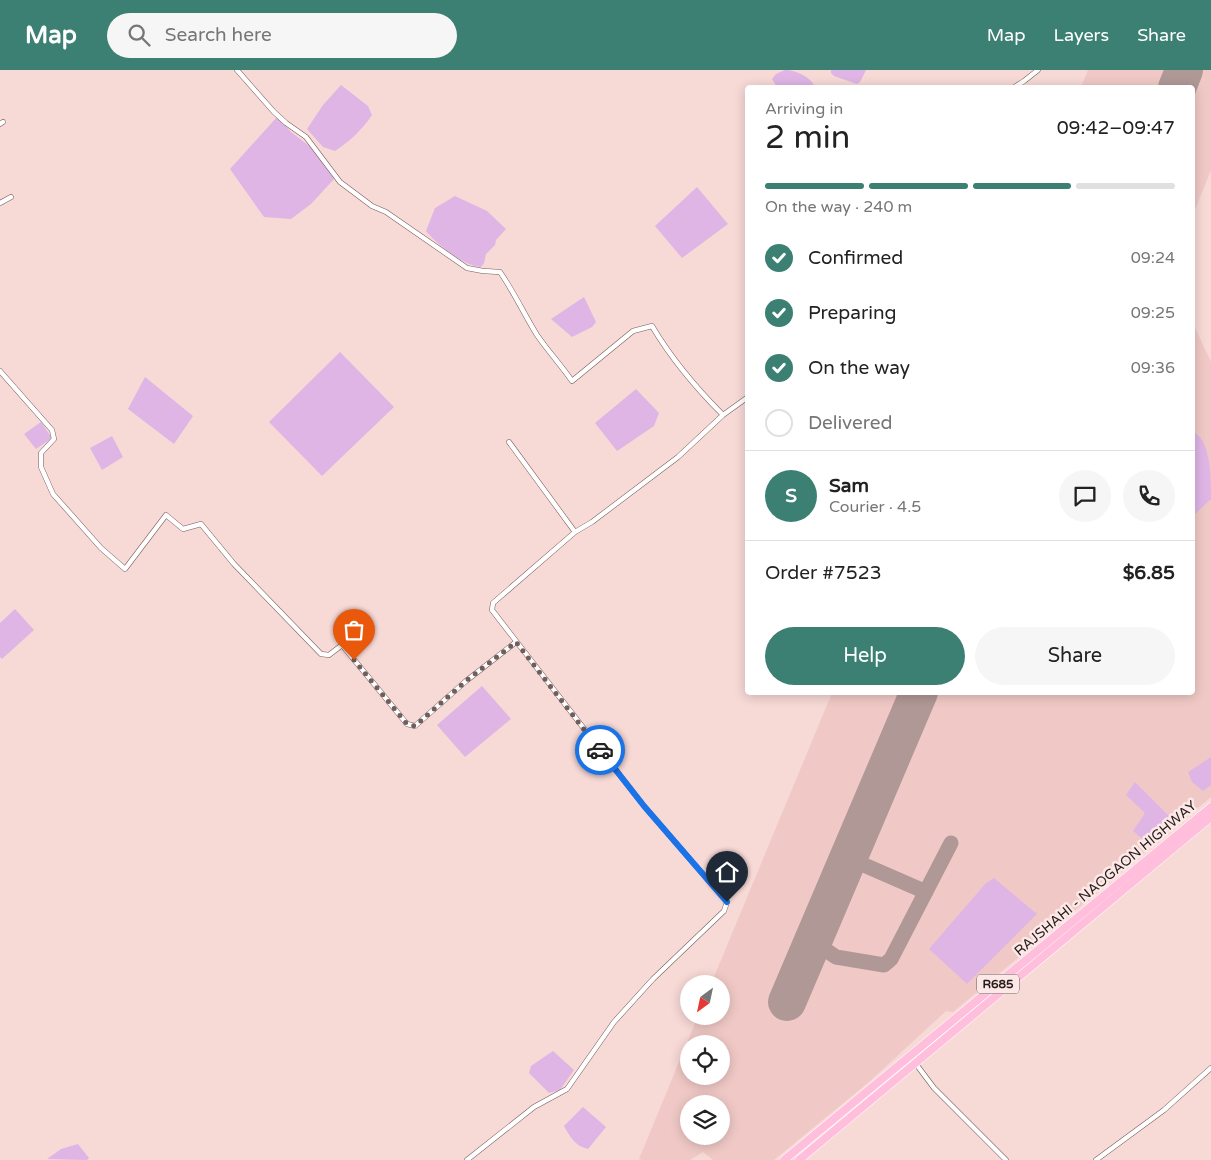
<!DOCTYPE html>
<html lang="en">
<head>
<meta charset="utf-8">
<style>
	body { margin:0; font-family:"Varela Round",sans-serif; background:#f6f6f6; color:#222; height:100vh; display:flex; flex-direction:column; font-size:19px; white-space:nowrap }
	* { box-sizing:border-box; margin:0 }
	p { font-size:16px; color:#767676 }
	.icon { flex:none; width:28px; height:28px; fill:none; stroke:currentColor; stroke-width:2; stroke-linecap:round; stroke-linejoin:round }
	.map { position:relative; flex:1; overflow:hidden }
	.details { position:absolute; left:745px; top:15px; width:450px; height:610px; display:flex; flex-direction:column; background:#fff; border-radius:5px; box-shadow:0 2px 12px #0003 }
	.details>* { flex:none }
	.needle { width:32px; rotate:213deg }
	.buttons { position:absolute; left:680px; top:905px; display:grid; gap:10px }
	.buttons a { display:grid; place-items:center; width:50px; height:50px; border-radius:50%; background:#fff; box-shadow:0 2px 12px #0003; font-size:25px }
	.pin { position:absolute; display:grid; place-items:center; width:42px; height:42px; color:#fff; margin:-51px -21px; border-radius:50% 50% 50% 0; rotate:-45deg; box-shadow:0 0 5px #0007 }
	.pin .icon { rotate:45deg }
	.courier { position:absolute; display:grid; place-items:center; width:50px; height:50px; margin:-25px; border:4px solid #1a73e8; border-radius:50%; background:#fff; color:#222; box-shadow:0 1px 6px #0007 }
	.overview em { font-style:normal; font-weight:600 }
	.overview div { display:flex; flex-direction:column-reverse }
	.overview { display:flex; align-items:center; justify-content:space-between; height:85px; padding:0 20px }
	h1 { font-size:32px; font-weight:600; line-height:38px }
	.bar { display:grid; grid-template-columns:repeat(4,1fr); gap:8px 5px; align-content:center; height:60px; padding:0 20px }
	.bar i { height:6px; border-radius:4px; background:#e0e0e0 }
	.bar .selected { background:#3c8073 }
	.bar p { grid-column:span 4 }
	.line { display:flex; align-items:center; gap:12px; padding:0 20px; border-top:1px solid #e0e0e0 }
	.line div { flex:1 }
	.round { display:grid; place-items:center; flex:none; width:52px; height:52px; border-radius:26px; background:#f6f6f6 }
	ol { padding:0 20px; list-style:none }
	li { display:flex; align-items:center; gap:15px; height:55px }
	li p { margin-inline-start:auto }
	li .icon { padding:5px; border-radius:50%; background:#3c8073; color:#fff; stroke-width:4 }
	li:last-child { color:#767676 }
	li i { width:28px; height:28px; border:2px solid #e0e0e0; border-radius:50% }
	.button { display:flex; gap:10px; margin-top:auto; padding:10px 20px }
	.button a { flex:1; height:58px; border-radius:30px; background:#3c8073; color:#fff; font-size:20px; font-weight:600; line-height:58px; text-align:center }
	.button a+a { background:#f6f6f6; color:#222 }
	header { display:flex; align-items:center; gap:30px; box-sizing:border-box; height:70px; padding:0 25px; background:#3c8073; color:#fff }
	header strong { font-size:24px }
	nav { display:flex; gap:28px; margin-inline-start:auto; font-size:18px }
	.search { width:350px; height:45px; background:#f6f6f6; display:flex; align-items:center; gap:12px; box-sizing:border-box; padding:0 18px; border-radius:28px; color:#767676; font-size:19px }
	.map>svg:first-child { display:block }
	.built { fill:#f0c9c6; fill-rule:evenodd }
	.water { fill:#dfb5e6 }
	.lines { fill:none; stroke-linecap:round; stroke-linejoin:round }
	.taxiway { stroke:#b09896; stroke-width:15 }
	.runway { stroke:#b09896; stroke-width:38 }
	.street-casing { stroke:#765c5a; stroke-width:5.5 }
	.primary-casing { stroke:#fff; stroke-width:9 }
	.street { stroke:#fff; stroke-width:4.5 }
	.primary { stroke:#ffbfdc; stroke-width:8 }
	.done { stroke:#6f5e5c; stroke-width:5; stroke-dasharray:0 9 }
	.route { stroke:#1a73e8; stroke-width:6 }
	.labels { text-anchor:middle; stroke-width:5; stroke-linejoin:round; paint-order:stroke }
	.shield { fill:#fce9e7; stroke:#665958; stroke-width:1 }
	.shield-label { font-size:12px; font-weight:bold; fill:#261b1b }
	.street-label { font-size:14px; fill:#261b1b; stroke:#fce9e7 }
</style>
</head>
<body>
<header>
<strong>Map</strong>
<div class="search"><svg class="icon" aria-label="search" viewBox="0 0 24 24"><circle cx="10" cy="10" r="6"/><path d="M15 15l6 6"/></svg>Search here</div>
<nav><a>Map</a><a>Layers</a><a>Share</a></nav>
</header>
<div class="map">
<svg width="1211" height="1090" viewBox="0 0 1211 1090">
	<rect width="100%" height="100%" fill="#f7d9d6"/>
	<path class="built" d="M1088,0H1211V100L1193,145L1192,18L1081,17Z
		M1193,253L1211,292V727L953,942L946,941L870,1011L774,1090H713L703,1082L690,1090H642L639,1089L698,946H721V914H711L832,623L1192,622ZM689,974H721V1006H689ZM689,1034H721V1066H689Z"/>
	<path class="water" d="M785,0C796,0 811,7 815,17H777L772,9L776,4Z
		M831,0H866L860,12L857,14L834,6L831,3Z
		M341,15L368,36L372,45C362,60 350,71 335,81L323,77L307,59L323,35Z
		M277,47L291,62L312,78L334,109L311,134L291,149L264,147L230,99Z
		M697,117L728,154L682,188L655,156Z
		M455,126L487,141L506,159L496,170L495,175L486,184L484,193L481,197C464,196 437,175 426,161L435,138Z
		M584,227L596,252L592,257L572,267L551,249Z
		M340,282L394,337L322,406L269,352Z
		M145,307L193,346L174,374L128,339Z
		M636,319L659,343L654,356L617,381L595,353Z
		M41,352L52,368L36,379L24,364Z
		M1193,362C1211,369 1211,408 1211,429L1193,446Z
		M112,366L123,387L102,400L90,378Z
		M15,539L34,560L2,589L0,587V553Z
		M482,616L511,649L465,687L437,655Z
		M1211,687V715L1203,721L1192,712L1188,702Z
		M1135,712L1169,746L1145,771L1133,761L1145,743L1126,725Z
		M994,808L1037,844L967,914L929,879L986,813Z
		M553,981L574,1000L560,1020L549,1023L529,1003L531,996Z
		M583,1037L606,1057L588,1079C575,1076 570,1067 564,1056Z
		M78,1074L89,1088L87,1090L47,1089L61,1079Z"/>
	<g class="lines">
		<path class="taxiway" d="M848,788L926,822
			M815,866L820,876L836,887L884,895L891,889L951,773"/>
		<path class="runway" d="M1177,18L1184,0
			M787,932L919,622"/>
		<defs>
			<path id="street" d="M237,0L274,42L286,53L306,67L340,112L372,136L386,142L467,198L483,201L500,202C514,222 524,244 537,265C548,281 561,295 572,311L633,261L652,256C671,288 696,318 723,345
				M1013,18L1024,11L1038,0
				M0,54L3,52
				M0,133L11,127
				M0,301L52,360L54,369L41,383V397L53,424L101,478L125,499L166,445L183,459L201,454L234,494L321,584L329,585L342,575L407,654L415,656L466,611L516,572
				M509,372L575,462
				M916,994L934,1018L1006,1090
				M467,1090L534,1037L567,1019L614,952L653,909L724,841L727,832L644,736L492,540L493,533L575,462L592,452L678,387L723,345L748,327
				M1096,1090L1164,1040L1211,998"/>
			<path id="primary" d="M784,1090L1211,737
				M799,1090L1211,747"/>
		</defs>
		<use href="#street" class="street-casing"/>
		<use href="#primary" class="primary-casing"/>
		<use href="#street" class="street"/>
		<use href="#primary" class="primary"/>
	</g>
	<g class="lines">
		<path class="done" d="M354,590L407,654L415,656L466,611L516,572L600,680"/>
		<path class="route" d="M600,680L644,736L727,832"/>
	</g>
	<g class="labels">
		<rect class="shield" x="977" y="904.5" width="42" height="19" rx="4"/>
		<g class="shield-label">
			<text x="998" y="918">R685</text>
		</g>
		<g class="street-label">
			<text transform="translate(1105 808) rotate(-40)" y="5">RAJSHAHI - NAOGAON HIGHWAY</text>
		</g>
	</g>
</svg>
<div class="buttons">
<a><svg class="needle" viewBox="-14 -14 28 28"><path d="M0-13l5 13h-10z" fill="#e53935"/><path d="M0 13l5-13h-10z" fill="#767676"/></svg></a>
<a><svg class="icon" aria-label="locate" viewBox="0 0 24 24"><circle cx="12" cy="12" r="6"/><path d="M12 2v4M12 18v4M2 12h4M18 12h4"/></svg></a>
<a><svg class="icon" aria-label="layers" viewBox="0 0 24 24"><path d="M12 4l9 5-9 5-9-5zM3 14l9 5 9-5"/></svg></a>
</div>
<div class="pin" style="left:354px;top:590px;background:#ea580c"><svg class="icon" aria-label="bag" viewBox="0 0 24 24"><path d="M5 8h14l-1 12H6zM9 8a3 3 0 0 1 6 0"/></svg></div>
<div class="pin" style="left:727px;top:832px;background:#1f2937"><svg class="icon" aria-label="home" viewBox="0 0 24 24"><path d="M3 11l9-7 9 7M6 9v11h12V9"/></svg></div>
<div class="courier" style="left:600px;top:680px"><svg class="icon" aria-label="car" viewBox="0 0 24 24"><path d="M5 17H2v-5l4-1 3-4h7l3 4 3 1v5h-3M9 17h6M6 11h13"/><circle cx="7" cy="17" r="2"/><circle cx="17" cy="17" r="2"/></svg></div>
<section class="details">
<div class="overview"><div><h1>2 min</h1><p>Arriving in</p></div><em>09:42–09:47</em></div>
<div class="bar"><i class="selected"></i><i class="selected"></i><i class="selected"></i><i></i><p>On the way · 240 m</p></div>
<ol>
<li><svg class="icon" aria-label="check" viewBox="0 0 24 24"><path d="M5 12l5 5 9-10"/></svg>Confirmed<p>09:24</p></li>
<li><svg class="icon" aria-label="check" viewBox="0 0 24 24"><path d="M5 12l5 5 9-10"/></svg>Preparing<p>09:25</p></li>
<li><svg class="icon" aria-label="check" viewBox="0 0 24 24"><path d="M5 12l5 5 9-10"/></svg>On the way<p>09:36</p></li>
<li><i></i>Delivered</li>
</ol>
<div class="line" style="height:90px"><b class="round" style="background:#3c8073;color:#fff">S</b><div><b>Sam</b><p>Courier · 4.5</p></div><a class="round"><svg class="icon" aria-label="chat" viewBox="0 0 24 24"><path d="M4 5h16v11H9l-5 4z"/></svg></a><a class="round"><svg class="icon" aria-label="phone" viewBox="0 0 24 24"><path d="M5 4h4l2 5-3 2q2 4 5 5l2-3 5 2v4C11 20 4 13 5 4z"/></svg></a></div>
<div class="line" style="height:65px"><div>Order #7523</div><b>$6.85</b></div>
<div class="button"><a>Help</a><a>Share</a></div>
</section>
</div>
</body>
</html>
